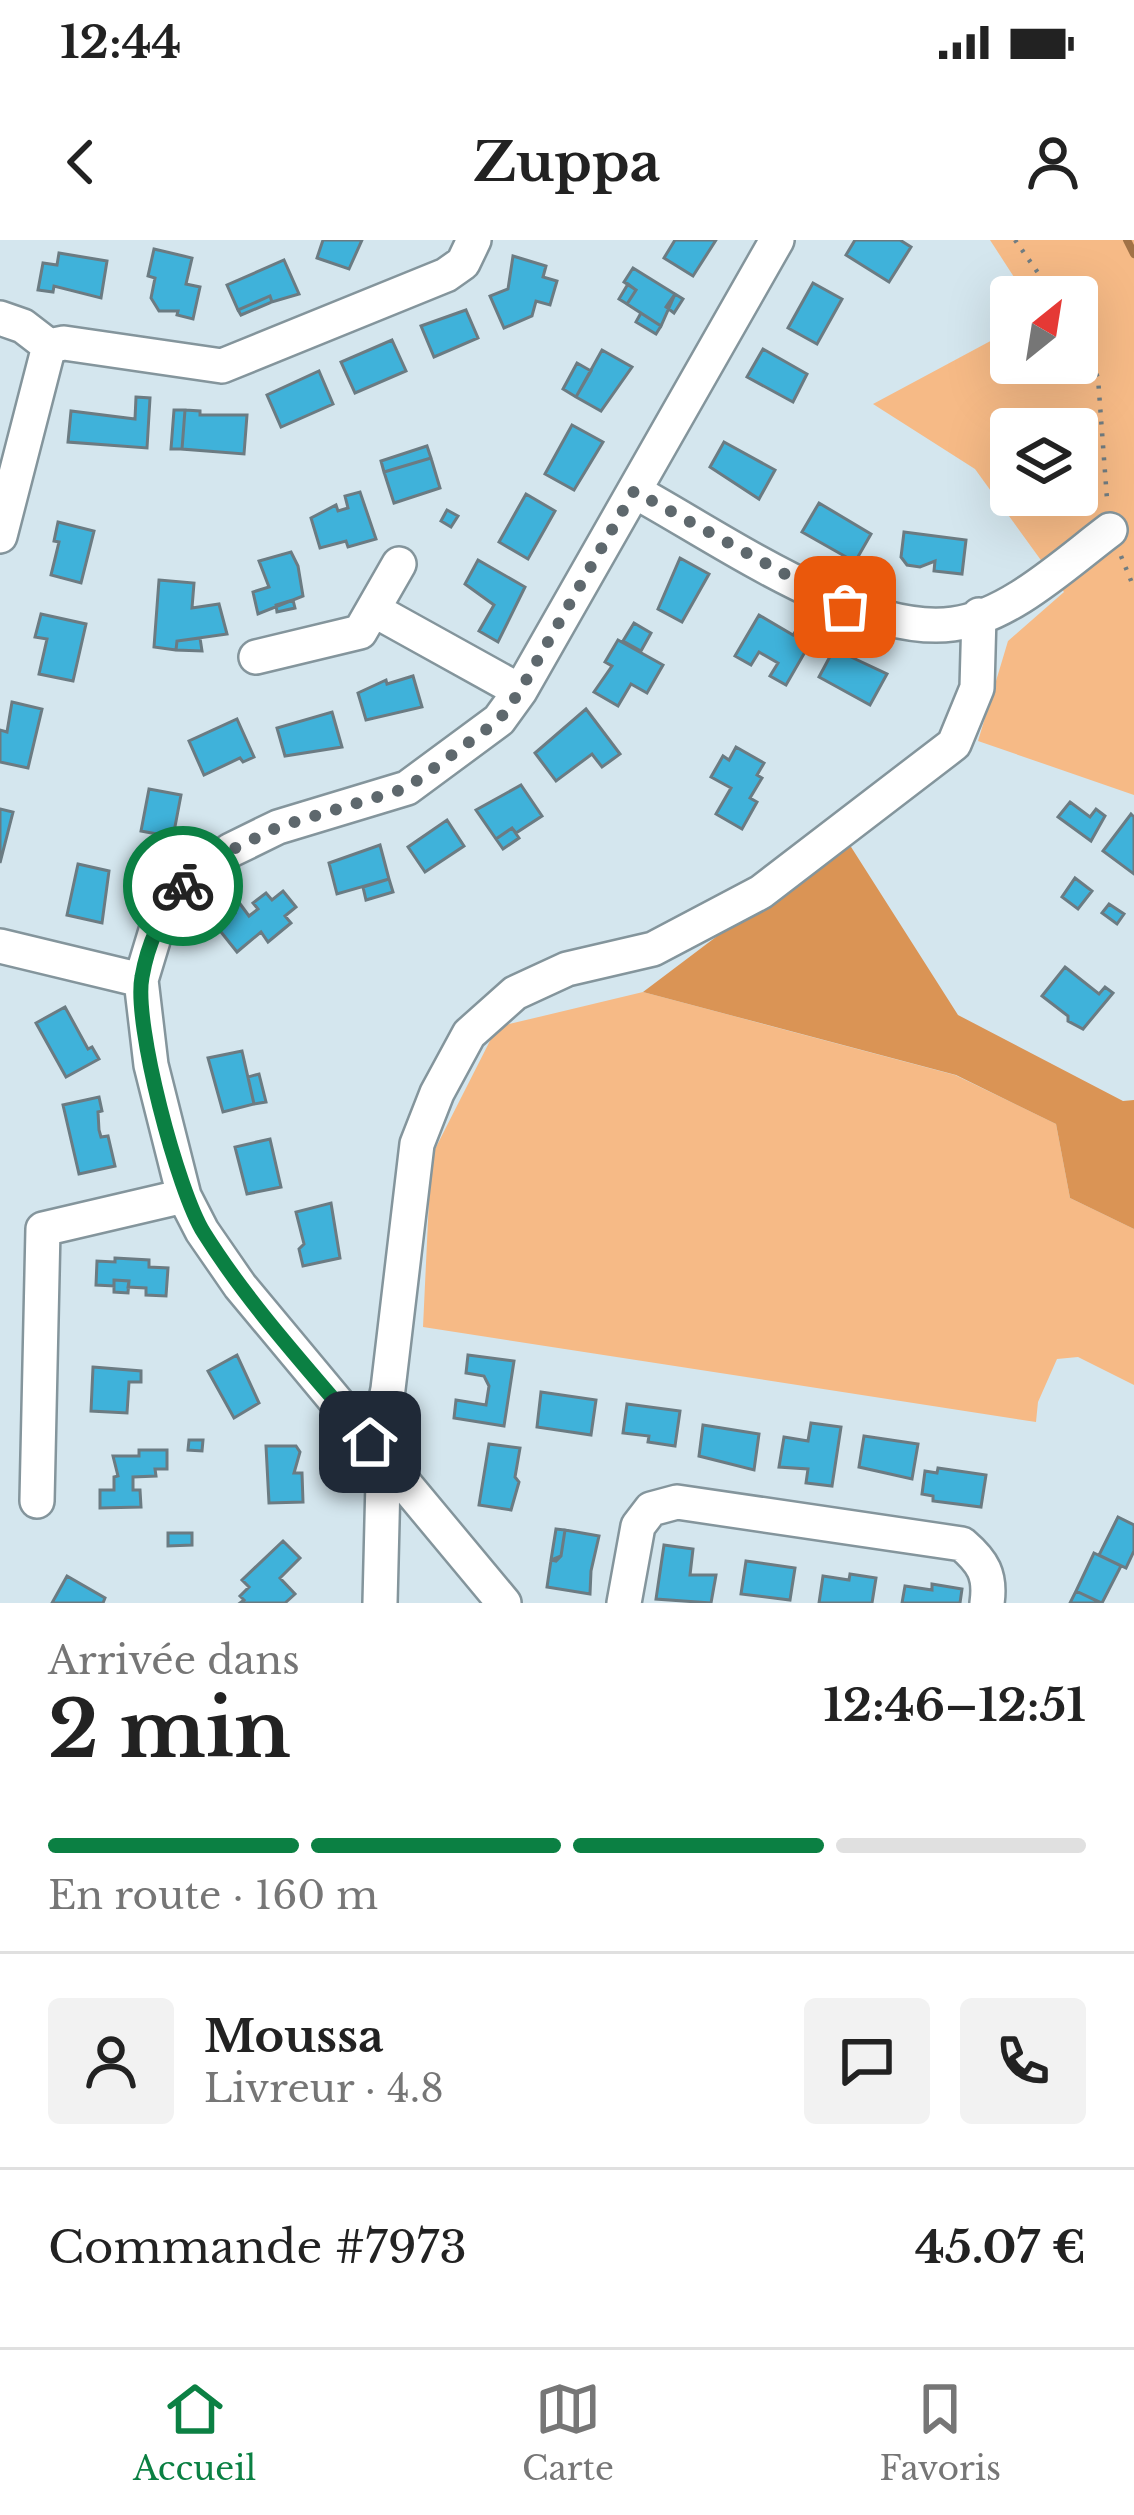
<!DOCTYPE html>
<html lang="fr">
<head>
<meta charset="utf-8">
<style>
	body { margin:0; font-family:"Libre Baskerville",serif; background:#f2f2f2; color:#222; height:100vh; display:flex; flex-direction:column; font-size:45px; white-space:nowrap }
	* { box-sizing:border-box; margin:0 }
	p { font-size:39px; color:#767676 }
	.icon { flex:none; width:66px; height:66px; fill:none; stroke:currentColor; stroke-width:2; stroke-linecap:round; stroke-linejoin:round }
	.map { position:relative; height:1363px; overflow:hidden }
	.sheet { display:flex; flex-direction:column; background:#fff; flex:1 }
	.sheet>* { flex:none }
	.needle { width:78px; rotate:30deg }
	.fabs { position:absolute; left:990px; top:36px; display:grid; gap:24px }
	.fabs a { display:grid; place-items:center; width:108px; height:108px; border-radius:12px; background:#fff; box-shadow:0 12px 48px #0002; font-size:60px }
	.pin { position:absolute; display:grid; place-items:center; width:102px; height:102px; color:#fff; margin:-51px; border-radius:24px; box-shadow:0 6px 18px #0006 }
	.courier { position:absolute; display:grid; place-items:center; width:120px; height:120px; margin:-60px; border:9px solid #0b8043; border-radius:50%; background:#fff; color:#222; box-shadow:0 3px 15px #0007 }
	.overview em { font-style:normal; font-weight:800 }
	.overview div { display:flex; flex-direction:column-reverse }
	.overview { display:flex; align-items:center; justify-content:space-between; height:204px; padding:0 48px }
	h1 { font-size:78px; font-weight:800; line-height:90px }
	.bar { display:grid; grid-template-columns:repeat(4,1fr); gap:18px 12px; align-content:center; height:144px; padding:0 48px }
	.bar i { height:15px; border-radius:9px; background:#e0e0e0 }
	.bar .active { background:#0b8043 }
	.bar p { grid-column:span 4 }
	.line { display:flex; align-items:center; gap:30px; padding:0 48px; border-top:3px solid #e0e0e0 }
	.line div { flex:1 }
	.round { display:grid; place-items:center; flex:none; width:126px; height:126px; border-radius:12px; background:#f2f2f2 }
	.status { display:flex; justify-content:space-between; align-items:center; height:84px; padding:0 60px; background:#fff; direction:ltr }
	.status svg { height:33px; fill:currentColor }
	header { display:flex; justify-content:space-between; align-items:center; height:156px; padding:0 48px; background:#fff; font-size:54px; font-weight:800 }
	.menu { display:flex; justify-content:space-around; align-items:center; height:168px; border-top:3px solid #e0e0e0; background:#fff; font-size:33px; color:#767676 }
	.menu a { display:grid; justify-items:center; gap:6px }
	.menu .active { color:#0b8043 }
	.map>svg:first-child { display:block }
	.green { fill:#f6ba86; fill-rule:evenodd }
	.forest { fill:#da9455 }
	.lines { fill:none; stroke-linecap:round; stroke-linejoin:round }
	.stream { stroke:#a17246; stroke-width:8 }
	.building { fill:#3fb2da; stroke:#6b7b82; stroke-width:3 }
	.minor-casing { stroke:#84959c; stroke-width:38 }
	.path { stroke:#717d82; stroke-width:4.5; stroke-dasharray:3 9; stroke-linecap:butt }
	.minor { stroke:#fff; stroke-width:33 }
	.done { stroke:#5e686d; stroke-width:12; stroke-dasharray:0 21.6 }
	.route { stroke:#0b8043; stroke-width:15 }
</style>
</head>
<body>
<div class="status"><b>12:44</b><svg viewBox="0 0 49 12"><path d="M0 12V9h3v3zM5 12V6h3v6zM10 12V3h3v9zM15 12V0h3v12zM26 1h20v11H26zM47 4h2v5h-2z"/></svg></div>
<header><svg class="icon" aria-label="back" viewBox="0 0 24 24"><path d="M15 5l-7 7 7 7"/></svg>Zuppa<svg class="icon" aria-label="person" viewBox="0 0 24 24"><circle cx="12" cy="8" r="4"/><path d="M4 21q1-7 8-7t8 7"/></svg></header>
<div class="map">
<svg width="1134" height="1363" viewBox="0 0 1134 1363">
	<rect width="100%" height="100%" fill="#d4e6ee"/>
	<path class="green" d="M990,0H1134V555L978,501L1008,401L1064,352L975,229L873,164L1011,90V123H1077V57H1027ZM1011,189H1077V255H1011Z
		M643,752L955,835L1056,884L1070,958L1134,989V1145L1078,1117L1057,1119L1038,1162L1036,1182L423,1087L431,917L497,787Z"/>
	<path class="forest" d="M846,599L958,775L1123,861L1134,860V989L1070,958L1056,884L956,835L643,752Z"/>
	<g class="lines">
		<path class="stream" d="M1127,0L1134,14"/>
	</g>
	<path class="building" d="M323,0H362L349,29L317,18Z
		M675,0H716L693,36L664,18Z
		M855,0H900L911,7L889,42L846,15Z
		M154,9L192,18L186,44L200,47L193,79L177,75L178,71H159L151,58L155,38L148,36Z
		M59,13L107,21L101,58L54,46L53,52L38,50L43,23L57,25Z
		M513,16L546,26L543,37L557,41L550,65L536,61L532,76L504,88L490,56L508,49Z
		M284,20L299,54L272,62L270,56L238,70L227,45Z
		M633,28L675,54L661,86L627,64L636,50L624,42Z
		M813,43L842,59L817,104L788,88Z
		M628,44L636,50L627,64L619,59Z
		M675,54L683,59L674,73L666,67Z
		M270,56L272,62L241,75L238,70Z
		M466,70L478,98L434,117L421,86Z
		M641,73L661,86L656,94L636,82Z
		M392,100L406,131L355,153L341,122Z
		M763,109L807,134L793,162L747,137Z
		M602,110L632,127L601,171L576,157Z
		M577,123L591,131L576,157L563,149Z
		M319,131L333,164L281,187L267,155Z
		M136,157L150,158L147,208L68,202L71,171L135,179Z
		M174,170H185L182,209H171Z
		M185,170L200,171V175H247L244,214L182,209Z
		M572,185L603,202L574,250L545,234Z
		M724,202L775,230L759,259L710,227Z
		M427,206L431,218L384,232L381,221Z
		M431,218L440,248L394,263L384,232Z
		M360,252L376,299L348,307L346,301L320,308L311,278L336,265L338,271L348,268L345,256Z
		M526,254L555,271L528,319L499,302Z
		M819,263L871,294L855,322L802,292Z
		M447,270L458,276L451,287L441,281Z
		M58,282L94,291L81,343L51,335L59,302L54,301Z
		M904,292L966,300L962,334L934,331L935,321L920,327L907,325L901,317Z
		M291,312L298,326L303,356L258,374L253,352L269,347L259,321Z
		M680,318L709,334L682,382L658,369Z
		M478,320L525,347L498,402L479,391L494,365L465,344Z
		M159,340L194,343L192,368L219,364L227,394L177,401L176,410L154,407Z
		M293,360L295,368L277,372L276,365Z
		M41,374L86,384L73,441L39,434L47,399L35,397Z
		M759,375L793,395L797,389L813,398L786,445L770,436L778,423L759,412L751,425L735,416Z
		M634,383L651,393L641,411L623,401Z
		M200,398L202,411L176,410L177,401Z
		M618,400L663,425L647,453L631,444L618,466L594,452L612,426L605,422Z
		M834,409L887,434L870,465L819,437Z
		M413,436L422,467L366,480L358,453L386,440L387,444Z
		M12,462L42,469L28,528L0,522V490L7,492Z
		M586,469L620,514L602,527L592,514L556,541L535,513Z
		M332,472L342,507L285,516L277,488Z
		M237,479L254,517L243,522L240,518L204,535L189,501Z
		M736,507L764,523L757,535L762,538L750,558L757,562L742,589L716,574L731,548L711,537L723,516L729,520Z
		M521,545L542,576L516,593L512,588L496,599L476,570Z
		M149,549L181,555L173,597L141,591Z
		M1070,562L1090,577L1096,569L1105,576L1091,601L1058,577Z
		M0,569L13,572L0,623Z
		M1131,574L1134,577V634L1103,611Z
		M447,580L464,606L425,632L408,607Z
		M512,588L519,598L503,609L496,599Z
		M380,605L389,639L337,654L329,623Z
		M78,624L109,631L102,683L67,675Z
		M1075,638L1092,651L1078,669L1062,657Z
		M389,639L393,652L366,660L363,647Z
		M283,651L296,667L285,676L291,683L268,702L261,692L237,712L217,687L235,673L228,663L235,657L249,676L258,669L253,663L266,653L272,660Z
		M1109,664L1124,674L1117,684L1102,673Z
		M1065,727L1099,754L1105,747L1113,753L1083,789L1068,781V776L1042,756Z
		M65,767L88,809L92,807L99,819L66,837L36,783Z
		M242,811L254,864L223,872L208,818Z
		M259,834L266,862L254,864L248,837Z
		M99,857L102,871L98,872L99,890L101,897L108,896L115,926L79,934L63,865Z
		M270,899L281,947L247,954L235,907Z
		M331,963L340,1018L303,1026L299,1009L304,1004L296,972Z
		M115,1018L149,1020V1027L168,1028L166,1056L146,1055V1048L128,1047L129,1041L114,1040V1046L96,1045L97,1021L115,1022Z
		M114,1040L129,1041L128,1053L114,1052Z
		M237,1115L259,1163L234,1178L208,1131Z
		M468,1115L514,1121L504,1186L454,1178L456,1160L486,1165L489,1146L484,1136L466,1133Z
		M93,1127L141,1131V1142H129L127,1173L91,1171Z
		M541,1152L596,1160L591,1195L537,1187Z
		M627,1164L680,1171L675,1206L648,1202L649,1196L623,1193Z
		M811,1183L841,1187L832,1246L806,1243L808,1229L779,1227L784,1197L808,1201Z
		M703,1185L759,1194L754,1230L699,1216Z
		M864,1196L918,1204L912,1239L859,1227Z
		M189,1200H203L202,1211L188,1210Z
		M489,1204L520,1208L515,1237L519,1242L511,1270L479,1265Z
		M266,1206H296L300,1212L294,1233H302L303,1262L269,1263Z
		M139,1210H167V1229H155L156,1236L133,1237V1250H140L141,1267L100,1268V1250H114V1237L118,1236L113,1216H139Z
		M938,1228L986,1235L981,1267L933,1261V1256L922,1254L925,1231L937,1233Z
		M1118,1277L1134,1285V1311L1126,1328L1099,1315Z
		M556,1289L565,1290L561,1316L556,1321L551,1320Z
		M565,1290L599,1296L591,1331L590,1354L547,1347L551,1320L561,1316Z
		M168,1293H192V1305L168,1306Z
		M283,1301L300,1318L280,1338L295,1354L285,1363H240L244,1360L240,1356L249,1347L242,1340Z
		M664,1305L693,1309L690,1335H716L711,1363L656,1359Z
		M1094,1313L1121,1326L1102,1363L1076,1351Z
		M746,1321L795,1328L790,1360L741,1354Z
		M850,1334L876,1338L872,1363H819L823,1336L849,1340Z
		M67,1336L105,1358L103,1363H52Z
		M932,1344L962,1349L960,1363H902L905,1346L932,1350Z
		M1076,1351L1101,1363H1070Z"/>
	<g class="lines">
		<defs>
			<path id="minor" d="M0,78L23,86L49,106
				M49,106L64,103L222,126L446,35L463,23L474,0
				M634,251C717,296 859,397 953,384C1009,377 1066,323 1110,290
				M0,296L49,106
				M374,370L520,451
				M256,417L360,392L399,324
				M0,706L141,740
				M369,1202L381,1183L388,1149L417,904L437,853L469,794L515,753L567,729L653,709L761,652L954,504L977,448L979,375
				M37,1261L43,989L184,956
				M380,1363L383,1241L390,1226
				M504,1363L240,1046L202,991L184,956L151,825L141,740L161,674L190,639L231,610L278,587L407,548L499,480L520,451L777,0
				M624,1363L638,1286L651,1269L677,1262L962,1304C983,1322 991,1335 987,1363"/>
		</defs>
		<use href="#minor" class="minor-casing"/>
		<path class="path" d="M1015,0L1055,57
			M1077,90L1098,138L1107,259
			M1121,316L1134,348"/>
		<use href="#minor" class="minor"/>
	</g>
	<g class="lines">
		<path class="done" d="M183,646L231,610L278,587L407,548L499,480L520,451L634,251L845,367"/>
		<path class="route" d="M183,646C162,673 148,702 142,737C133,783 178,952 204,993C251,1068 313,1134 370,1202"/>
	</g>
</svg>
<div class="fabs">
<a><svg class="needle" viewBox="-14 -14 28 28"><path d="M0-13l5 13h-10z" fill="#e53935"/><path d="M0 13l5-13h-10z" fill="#767676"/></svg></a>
<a><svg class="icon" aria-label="layers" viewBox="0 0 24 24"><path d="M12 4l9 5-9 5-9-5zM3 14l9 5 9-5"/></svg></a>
</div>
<div class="pin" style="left:845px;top:367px;background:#ea580c"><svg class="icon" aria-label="bag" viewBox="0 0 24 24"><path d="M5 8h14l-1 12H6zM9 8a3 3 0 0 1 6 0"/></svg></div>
<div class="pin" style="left:370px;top:1202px;background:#1f2937"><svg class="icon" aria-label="home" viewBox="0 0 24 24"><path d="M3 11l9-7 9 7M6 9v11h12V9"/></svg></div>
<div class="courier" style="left:183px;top:646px"><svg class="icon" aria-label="bike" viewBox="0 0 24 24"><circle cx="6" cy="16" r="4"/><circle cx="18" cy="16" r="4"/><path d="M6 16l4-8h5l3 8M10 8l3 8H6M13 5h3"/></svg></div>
</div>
<section class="sheet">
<div class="overview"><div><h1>2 min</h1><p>Arrivée dans</p></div><em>12:46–12:51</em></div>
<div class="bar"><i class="active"></i><i class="active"></i><i class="active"></i><i></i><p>En route · 160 m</p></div>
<div class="line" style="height:216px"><a class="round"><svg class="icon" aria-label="person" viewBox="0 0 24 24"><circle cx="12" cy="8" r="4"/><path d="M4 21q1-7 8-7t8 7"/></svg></a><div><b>Moussa</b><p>Livreur · 4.8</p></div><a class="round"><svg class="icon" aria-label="chat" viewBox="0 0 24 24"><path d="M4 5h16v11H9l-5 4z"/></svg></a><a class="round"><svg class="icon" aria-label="phone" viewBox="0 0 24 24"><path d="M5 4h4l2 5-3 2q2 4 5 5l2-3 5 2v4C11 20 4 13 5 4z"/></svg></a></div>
<div class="line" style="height:156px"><div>Commande #7973</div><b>45.07 €</b></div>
</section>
<nav class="menu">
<a class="active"><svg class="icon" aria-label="home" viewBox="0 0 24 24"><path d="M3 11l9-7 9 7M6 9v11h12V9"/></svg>Accueil</a>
<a><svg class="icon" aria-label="map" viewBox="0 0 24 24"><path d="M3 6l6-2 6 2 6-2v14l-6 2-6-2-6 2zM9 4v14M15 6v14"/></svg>Carte</a>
<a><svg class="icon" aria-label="saved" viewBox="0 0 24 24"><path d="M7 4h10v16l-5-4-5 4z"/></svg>Favoris</a>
</nav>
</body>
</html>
